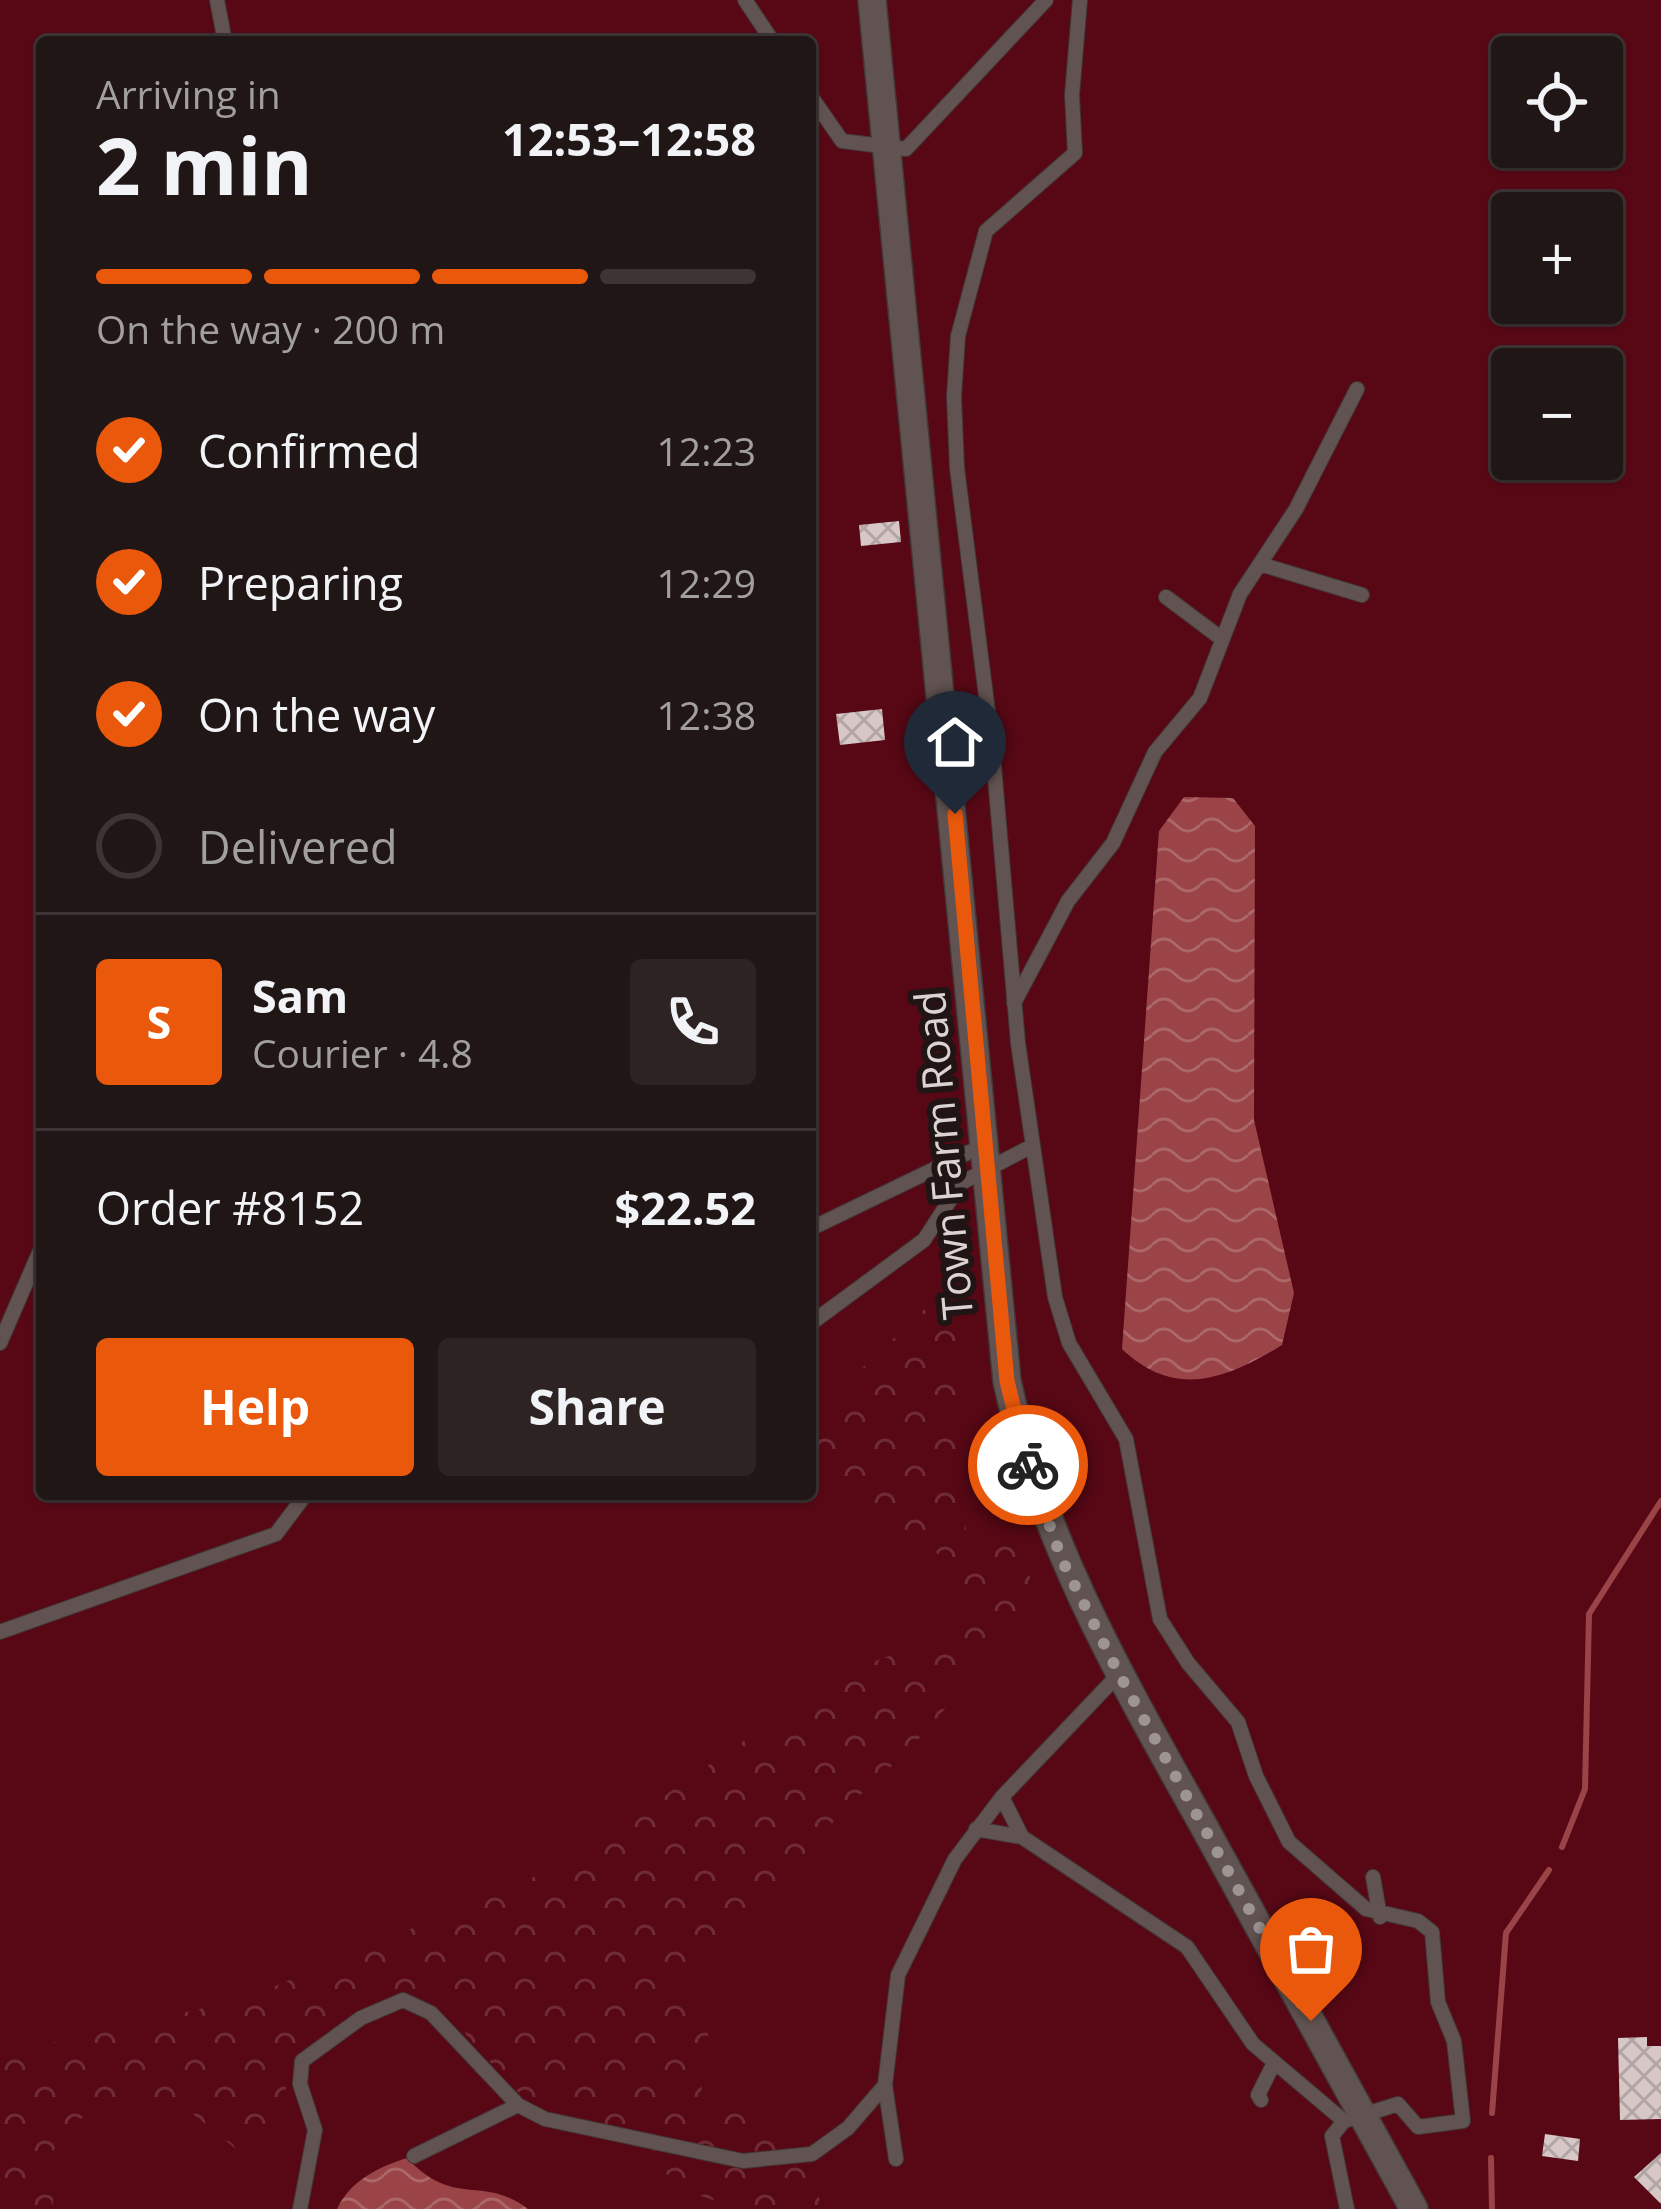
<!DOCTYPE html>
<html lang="en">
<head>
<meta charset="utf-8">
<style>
	body { margin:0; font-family:"Open Sans",sans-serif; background:#2d2323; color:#f1f3f6; height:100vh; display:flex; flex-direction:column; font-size:45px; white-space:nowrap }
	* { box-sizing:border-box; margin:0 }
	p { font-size:39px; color:#a29fa1 }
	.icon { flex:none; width:66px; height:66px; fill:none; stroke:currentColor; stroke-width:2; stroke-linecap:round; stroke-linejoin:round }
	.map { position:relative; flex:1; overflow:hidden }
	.panel { position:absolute; left:36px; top:36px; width:780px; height:1464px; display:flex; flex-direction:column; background:#201616; border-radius:12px; box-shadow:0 3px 9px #0004,0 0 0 3px #3d3535 }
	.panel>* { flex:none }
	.controls { position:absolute; left:1491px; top:36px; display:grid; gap:24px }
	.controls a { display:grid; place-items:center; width:132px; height:132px; border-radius:12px; background:#201616; box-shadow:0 3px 9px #0004,0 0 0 3px #3d3535; font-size:60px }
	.pin { position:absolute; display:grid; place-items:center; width:102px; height:102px; color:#fff; margin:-123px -51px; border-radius:50% 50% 50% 0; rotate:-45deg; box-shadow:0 0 12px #0007 }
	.pin .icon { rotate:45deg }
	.courier { position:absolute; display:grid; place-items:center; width:120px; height:120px; margin:-60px; border:9px solid #ea580c; border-radius:50%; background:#fff; color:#222; box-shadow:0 3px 15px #0007 }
	.overview em { font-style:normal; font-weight:700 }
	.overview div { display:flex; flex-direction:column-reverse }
	.overview { display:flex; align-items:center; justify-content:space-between; height:204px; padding:0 60px }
	h1 { font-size:78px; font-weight:700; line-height:90px }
	.bar { display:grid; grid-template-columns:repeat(4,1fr); gap:18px 12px; align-content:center; height:144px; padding:0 60px }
	.bar i { height:15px; border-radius:9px; background:#3d3535 }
	.bar .selected { background:#ea580c }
	.bar p { grid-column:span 4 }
	.line { display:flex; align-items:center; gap:30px; padding:0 60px; border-top:3px solid #3d3535 }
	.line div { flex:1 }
	.round { display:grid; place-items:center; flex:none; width:126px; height:126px; border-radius:12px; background:#2d2323 }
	ol { padding:0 60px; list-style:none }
	li { display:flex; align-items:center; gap:36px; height:132px }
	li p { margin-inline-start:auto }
	li .icon { padding:12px; border-radius:50%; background:#ea580c; color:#fff; stroke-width:4 }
	li:last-child { color:#a29fa1 }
	li i { width:66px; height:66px; border:6px solid #3d3535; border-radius:50% }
	.primary-button { display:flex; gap:24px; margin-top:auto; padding:24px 60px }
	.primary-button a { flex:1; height:138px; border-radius:12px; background:#ea580c; color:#fff; font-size:48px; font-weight:700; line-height:138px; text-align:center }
	.primary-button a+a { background:#2d2323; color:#f1f3f6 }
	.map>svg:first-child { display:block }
	.green { fill:#580815; fill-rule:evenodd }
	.forest { fill:url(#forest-crowns) }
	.water { fill:url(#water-waves) }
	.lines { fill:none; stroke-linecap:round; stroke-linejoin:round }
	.stream { stroke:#9a4447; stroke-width:6 }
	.building { fill:url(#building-cross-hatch) }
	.service-casing { stroke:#423938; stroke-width:16 }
	.minor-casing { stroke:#423938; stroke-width:30 }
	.service { stroke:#615352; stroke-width:14 }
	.minor { stroke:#615352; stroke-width:27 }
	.done { stroke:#9d9493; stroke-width:12; stroke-dasharray:0 21.6 }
	.route { stroke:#ea580c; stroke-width:15 }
	.labels { text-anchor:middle; stroke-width:12; stroke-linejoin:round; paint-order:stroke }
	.street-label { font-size:42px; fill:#dbd3d2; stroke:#201414 }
</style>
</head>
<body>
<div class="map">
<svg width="1661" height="2209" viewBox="0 0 1661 2209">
	<defs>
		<pattern id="forest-crowns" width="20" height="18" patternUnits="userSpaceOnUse" patternTransform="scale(3)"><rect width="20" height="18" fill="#580815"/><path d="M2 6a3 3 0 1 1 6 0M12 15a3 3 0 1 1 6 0" fill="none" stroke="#6f2b36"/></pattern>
		<pattern id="water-waves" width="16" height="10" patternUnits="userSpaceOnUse" patternTransform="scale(3)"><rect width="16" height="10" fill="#9a4447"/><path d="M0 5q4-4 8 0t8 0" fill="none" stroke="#ac6769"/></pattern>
		<pattern id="building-cross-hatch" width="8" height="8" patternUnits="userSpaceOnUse" patternTransform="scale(3)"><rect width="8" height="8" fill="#d8c7c7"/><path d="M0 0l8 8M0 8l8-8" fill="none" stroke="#b2a5a5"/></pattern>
	</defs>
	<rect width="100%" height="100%" fill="#2a1e1d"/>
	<path class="green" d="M0,0H1661V2209H0ZM42,42H810V1494H42ZM1512,57H1602V147H1512ZM1512,213H1602V303H1512ZM1512,369H1602V459H1512Z"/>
	<path class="forest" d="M955,1280L966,1532L1028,1548L1032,1609L909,1750L846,1808L747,1917L682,1968L711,2042L699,2103L795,2129L809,2179L825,2209C726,2209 690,2209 635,2140L561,2127L512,2087L435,1999L411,1990L316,2022L290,2054L282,2124L247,2158L172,2097L95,2103L53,2151V2209H0V2055L247,1998L569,1862L837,1676L974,1623L933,1546L810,1473V1418Z"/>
	<path class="water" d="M1184,797L1233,798L1255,826L1254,1120L1294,1293L1282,1345C1225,1380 1175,1399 1122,1349L1159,831Z
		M407,2158C455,2209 482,2174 528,2209H337C350,2181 378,2167 407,2158Z"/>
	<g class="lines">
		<path class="stream" d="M1562,1847L1585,1789L1589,1614L1661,1501
			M1492,2113L1506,1933L1549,1870
			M1491,2158L1492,2209"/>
	</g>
	<path class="building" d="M899,521L901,542L861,546L859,525Z
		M882,709L885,740L840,745L836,714Z
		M1647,2037V2046H1661V2119L1620,2120L1618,2038Z
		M1545,2134L1580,2139L1578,2161L1542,2156Z
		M1661,2153V2204L1634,2177Z"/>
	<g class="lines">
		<defs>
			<path id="service" d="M217,0L225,42
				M745,0L773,42
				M1080,0L1072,95L1075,153L986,231L958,336L954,397L957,468L992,743L1018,1043L1055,1297L1069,1343L1126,1439L1160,1619L1188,1663L1238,1722L1256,1776L1289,1842L1366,1909L1418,1921L1432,1932L1438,2002L1454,2041L1463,2121L1418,2127L1398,2104L1344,2121
				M810,95L842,141L906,149L1046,0
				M1260,564L1362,595
				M1166,597L1222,639
				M1014,1003L1068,901L1113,843L1155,752L1200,698L1240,594L1296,509L1357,389
				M810,1229L984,1145
				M810,1324L924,1240L961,1183L1032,1146
				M0,1343L42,1246
				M0,1632L276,1534L306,1494
				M976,1829L1022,1837L1002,1797
				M1022,1837L1187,1947L1253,2044L1344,2121L1332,2136L1347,2209
				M1373,1877L1380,1917
				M885,2085L896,2159
				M1261,2100L1258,2095L1273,2065
				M518,2105L545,2119L743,2161L812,2154L848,2128L885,2085L898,1975L955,1859L1002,1797L1119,1674
				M300,2209L315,2130L300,2084L302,2061L361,2018L403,2000L431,2013L518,2105L414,2156"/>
			<path id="minor" d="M872,0L1007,1381C1042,1542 1122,1680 1202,1823C1273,1952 1343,2080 1414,2209"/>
		</defs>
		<use href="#service" class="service-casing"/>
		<use href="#minor" class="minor-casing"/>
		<use href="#service" class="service"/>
		<use href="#minor" class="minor"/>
	</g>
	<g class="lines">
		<path class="done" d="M1028,1465L1062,1560L1119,1674L1311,2021"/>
		<path class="route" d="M955,814L1007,1381L1028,1465"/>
	</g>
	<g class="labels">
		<g class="street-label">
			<text transform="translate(944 1155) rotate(-95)" y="15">Town Farm Road</text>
		</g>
	</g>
</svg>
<div class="controls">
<a><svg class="icon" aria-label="locate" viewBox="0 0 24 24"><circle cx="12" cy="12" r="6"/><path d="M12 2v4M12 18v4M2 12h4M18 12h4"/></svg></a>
<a>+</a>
<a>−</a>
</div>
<div class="pin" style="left:1311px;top:2021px;background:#ea580c"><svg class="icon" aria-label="bag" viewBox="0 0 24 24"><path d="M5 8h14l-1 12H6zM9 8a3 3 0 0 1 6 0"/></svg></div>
<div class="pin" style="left:955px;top:814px;background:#1f2937"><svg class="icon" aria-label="home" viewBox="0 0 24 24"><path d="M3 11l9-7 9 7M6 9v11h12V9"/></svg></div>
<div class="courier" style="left:1028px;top:1465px"><svg class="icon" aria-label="bike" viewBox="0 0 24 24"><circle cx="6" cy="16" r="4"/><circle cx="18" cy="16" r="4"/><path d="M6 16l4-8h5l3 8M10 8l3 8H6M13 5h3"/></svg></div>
<section class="panel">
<div class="overview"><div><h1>2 min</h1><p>Arriving in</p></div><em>12:53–12:58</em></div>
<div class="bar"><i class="selected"></i><i class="selected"></i><i class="selected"></i><i></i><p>On the way · 200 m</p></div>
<ol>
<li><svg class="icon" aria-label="check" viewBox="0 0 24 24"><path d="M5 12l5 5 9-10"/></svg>Confirmed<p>12:23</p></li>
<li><svg class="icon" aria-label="check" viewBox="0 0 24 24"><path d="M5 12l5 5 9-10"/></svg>Preparing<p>12:29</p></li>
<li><svg class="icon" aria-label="check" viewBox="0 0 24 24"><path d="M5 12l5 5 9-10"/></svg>On the way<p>12:38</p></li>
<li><i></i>Delivered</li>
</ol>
<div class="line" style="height:216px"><b class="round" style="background:#ea580c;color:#fff">S</b><div><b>Sam</b><p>Courier · 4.8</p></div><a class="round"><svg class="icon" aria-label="phone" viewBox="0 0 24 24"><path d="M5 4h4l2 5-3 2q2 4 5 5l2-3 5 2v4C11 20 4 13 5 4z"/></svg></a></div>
<div class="line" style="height:156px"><div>Order #8152</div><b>$22.52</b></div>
<div class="primary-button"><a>Help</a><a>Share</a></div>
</section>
</div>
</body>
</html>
